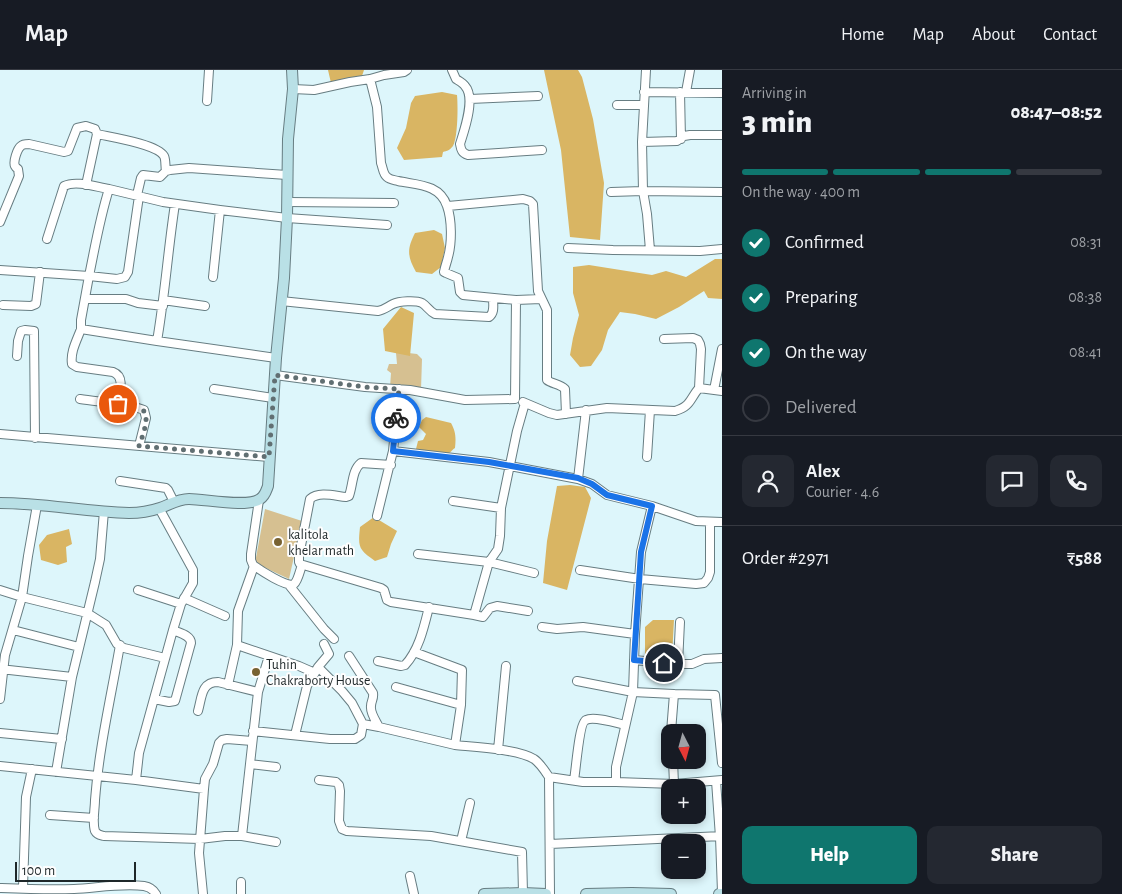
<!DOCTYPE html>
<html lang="en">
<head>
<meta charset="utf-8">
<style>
	body { margin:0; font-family:"Alegreya Sans",sans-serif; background:#242831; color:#f1f3f6; height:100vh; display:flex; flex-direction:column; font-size:19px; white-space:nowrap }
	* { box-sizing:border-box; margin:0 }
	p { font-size:16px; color:#9ea1a6 }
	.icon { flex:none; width:28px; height:28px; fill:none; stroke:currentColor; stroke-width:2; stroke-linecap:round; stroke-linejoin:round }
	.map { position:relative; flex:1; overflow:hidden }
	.drawer { display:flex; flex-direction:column; background:#171b24; width:400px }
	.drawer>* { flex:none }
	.needle { width:32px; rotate:174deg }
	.fabs { position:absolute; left:661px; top:654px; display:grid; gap:10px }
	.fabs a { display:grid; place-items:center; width:45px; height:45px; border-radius:10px; background:#171b24; box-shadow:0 2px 8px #0003; font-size:25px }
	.scale { position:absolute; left:15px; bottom:12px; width:121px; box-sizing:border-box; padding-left:5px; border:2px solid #1e2729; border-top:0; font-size:14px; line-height:18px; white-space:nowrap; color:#1e2729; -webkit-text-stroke:4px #fefefe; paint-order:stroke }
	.pin { position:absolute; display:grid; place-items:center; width:42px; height:42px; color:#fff; margin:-21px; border:2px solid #fff; border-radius:50%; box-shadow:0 1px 5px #0007 }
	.courier { position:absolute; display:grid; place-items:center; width:50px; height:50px; margin:-25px; border:4px solid #1a73e8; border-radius:50%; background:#fff; color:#222; box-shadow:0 1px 6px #0007 }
	.headline em { font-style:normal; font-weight:800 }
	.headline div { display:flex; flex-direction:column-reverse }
	.headline { display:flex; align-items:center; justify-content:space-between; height:85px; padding:0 20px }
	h1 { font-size:32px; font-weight:800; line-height:38px }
	.bar { display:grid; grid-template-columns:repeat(4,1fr); gap:8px 5px; align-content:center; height:60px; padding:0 20px }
	.bar i { height:6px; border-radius:4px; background:#363941 }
	.bar .on { background:#0f766e }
	.bar p { grid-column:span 4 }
	.line { display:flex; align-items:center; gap:12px; padding:0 20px; border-top:1px solid #363941 }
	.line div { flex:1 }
	.round { display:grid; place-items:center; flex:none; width:52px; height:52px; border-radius:10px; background:#242831 }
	ol { padding:0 20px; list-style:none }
	li { display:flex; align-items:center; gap:15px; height:55px }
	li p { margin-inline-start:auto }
	li .icon { padding:5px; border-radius:50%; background:#0f766e; color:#fff; stroke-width:4 }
	li:last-child { color:#9ea1a6 }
	li i { width:28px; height:28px; border:2px solid #363941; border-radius:50% }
	.cta { display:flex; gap:10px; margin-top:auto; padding:10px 20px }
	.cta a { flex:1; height:58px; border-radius:10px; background:#0f766e; color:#fff; font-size:20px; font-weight:800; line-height:58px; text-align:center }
	.cta a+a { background:#242831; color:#f1f3f6 }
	header { display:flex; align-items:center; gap:30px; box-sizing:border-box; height:70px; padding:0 25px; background:#171b24; border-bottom:1px solid #363941 }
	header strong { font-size:24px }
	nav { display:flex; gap:28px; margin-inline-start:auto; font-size:18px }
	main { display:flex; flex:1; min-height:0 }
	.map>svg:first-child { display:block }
	.green { fill:#d6c091 }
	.water { fill:#d9b563 }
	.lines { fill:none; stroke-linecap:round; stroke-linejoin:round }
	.street-casing { stroke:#677d82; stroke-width:10 }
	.secondary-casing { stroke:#677d82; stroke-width:12 }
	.street { stroke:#fff; stroke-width:8 }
	.secondary { stroke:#b9e0e6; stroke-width:10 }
	.done { stroke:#616f72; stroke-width:5; stroke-dasharray:0 9 }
	.route { stroke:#1a73e8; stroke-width:6 }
	.poi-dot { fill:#786232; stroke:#fefefe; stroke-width:2 }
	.labels { text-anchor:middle; stroke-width:4; stroke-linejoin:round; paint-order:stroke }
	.poi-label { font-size:14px; fill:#1e2729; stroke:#fefefe; text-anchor:start }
</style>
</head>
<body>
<header>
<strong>Map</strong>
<nav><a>Home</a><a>Map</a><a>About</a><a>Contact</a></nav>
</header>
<main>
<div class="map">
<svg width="722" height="824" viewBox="0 0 722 824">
	<rect width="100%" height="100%" fill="#ddf6fb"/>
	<path class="green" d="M400,282L417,284L422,289L421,320L390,317L391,303L387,300L389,294H397L396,283Z
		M265,439L302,451L289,509L255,493Z"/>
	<path class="water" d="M328,0H364L362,6L331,13Z
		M544,0H578L582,7L593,49L604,113L600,170L570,167L561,80Z
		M442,22L457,25C458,35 458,67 453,76C450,80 447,81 443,82L442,87L404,90L397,78L406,58L411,33L415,26Z
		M434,160L442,164L445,178L441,197L432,204L416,202C407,186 407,179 415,163Z
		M715,189H722V229L708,228L704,221L679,237L656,249L635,244L620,242L608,260L602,280L591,296L580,297L570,285L573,268L579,245L573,223V197L589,195L652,205L666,201L686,207Z
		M401,237L414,243L410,286L385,281L383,259Z
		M426,347L451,353C456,362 456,368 455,378C453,379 451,382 449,383C440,388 424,382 416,379L418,371L423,370L426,364L419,357L422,350Z
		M570,415L585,417L591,428L567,520L543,513L547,471L557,416Z
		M374,447L397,461L391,474L387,487L375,491C358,479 358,477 360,457Z
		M69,459L72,474L66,477L67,492L58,495L41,490L39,475L47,465Z
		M653,550H674L672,586H645V557Z"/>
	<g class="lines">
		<defs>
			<path id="street" d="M452,0L456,9C459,11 463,13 465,16C476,28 464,61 460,74C461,80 462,83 468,85L542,80
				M646,0L642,72L643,121L647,144L650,180
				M293,19L314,20L350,12L370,9L384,5L404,2L407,0
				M644,22L722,23
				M680,22L681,69
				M686,22L690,0
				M470,29L538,26
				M207,31L209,0
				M617,35H643
				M97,64C110,67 157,74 164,86C166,90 165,96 166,101
				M642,72L677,71L684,66L690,65H722
				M611,122L643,121L722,122
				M137,125L141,108L143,105L160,107L166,101L170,100L189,98L287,105
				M139,126L128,202L125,207L117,209L89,206L81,250V259L157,271C165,225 168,179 175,134
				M288,132L394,133
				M448,136L523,129L530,131L533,134L538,221L547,240V310C552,314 560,314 565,319L566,344
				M0,152L19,106L18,99C17,98 16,98 15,96C13,92 17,79 21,76C23,74 26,74 29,74L64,82L68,81L77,58L86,56L95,59L97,64L86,115
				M47,169L64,116C76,110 96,117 109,119
				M568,178L613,180L700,181L722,179
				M0,200L89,206C95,177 100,147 109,119L163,132L220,140L287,148L387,155
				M213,207L220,140
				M85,229H126L138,233L163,236
				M163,230L205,236
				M516,230L541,229
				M281,231L378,241C384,240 387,237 393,234C399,231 416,230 422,233C427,236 429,241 435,244L489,247C495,243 493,235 493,229
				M3,235L31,236L36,234L40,202
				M81,259C77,270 70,282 72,294L77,297L113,302C126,307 119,323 117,334
				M664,269L693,268L698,270L700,274L701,279L699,318
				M157,271L276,288
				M17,286L18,271L21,261L25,260L34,261L35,368
				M275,305L365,317L410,320L465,330L515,329L516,230L463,225L460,222L458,208L446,203L444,202C445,196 447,192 448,187C452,173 452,150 447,136C440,114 417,115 398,111C395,110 390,110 387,107C383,104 383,98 381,93L377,37L370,9
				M214,319L273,328
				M399,319L393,381L489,392L578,409L592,414L607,425L652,436L641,482L635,564L633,622L616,697V712L674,714L722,710
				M714,320L722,279
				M80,329C98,332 128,333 144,340L146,348L139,376
				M523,332L549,343L557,345L607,338L675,341C691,336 689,330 699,318L722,321
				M0,364L269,387
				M647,387L650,340
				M391,395L361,393C352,400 353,415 349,426L346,427C335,426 319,421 310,429L299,486V492L300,494L381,518L384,520L387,530L391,532L474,545L483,547L490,538L497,536L528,541
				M578,409L586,340
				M120,411L166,418L168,420L174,432
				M259,430L251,484V490L253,495C260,500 287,518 294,514C298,511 300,500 302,495
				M453,431L501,438
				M652,436L696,451L722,452
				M377,446L393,381
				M418,484L489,492L498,479L500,466L501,438L517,361L525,333
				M580,500L640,509L696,514L704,513L708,508L710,502V452
				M289,515L324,559L334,569
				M0,520L22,527L87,543L106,555L117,574L124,578L165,588
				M138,520L181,534
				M184,528L225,546
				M474,545L489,492L534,503
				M542,557L557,559L583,557L635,564
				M13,560L79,577
				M120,575C111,627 99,678 95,730C95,739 92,752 95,761C97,765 100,765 104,766L200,769L225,766H242L276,772
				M237,575L299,596L315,603
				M349,586L373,623C374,629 371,631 371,636C370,643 376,651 379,657L455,675L461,635L462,600L414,582
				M634,590L678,594H692L704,589L722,588
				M378,591L401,596L405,595C419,580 424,557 429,537
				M678,594L680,552
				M318,597L342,621L352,633L363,654L379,657
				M0,599L72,607
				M577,611L633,622L674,624
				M228,615L237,575L238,541L254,496
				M396,617L461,635
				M0,629L5,585L22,527L28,486L37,435
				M154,629L169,632L175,631L191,573C191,565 179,563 173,560
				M198,641C202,627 201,612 218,612L258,622
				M253,661L330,669H355L361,665L363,654
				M671,662L674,624L715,625L722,693
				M0,663L62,669
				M295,665L307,616L318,597L329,584L324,574
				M455,675C475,677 517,679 534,689C540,693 545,701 549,707L550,824
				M498,680L506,596
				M673,690L674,714
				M250,694L276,697
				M0,696L136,710L139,683L173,560L181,534L193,513V500L159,438
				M56,702L72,607L95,512L100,489L104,441
				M549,707L583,712H616
				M136,710L204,719L199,783L203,824
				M319,710L336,712L339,715L340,721L339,751L342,759L347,761L431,766L522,782L523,823
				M574,710C576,700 579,653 586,650C594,646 616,653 625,655
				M716,711L720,767L722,822
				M204,719L205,709L213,694L219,673L222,670L227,669L252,671
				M50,745L94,748
				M242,766L258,622L269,586
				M461,771L470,733
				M550,774L722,766
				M410,806L414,824
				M241,812V824
				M0,818C25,819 49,820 74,819C96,818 122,813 144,816C150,817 153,819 156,824
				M23,818L26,727L32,699"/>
			<path id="secondary" d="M0,433C43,433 86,442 129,443C139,443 151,441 160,438C169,435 178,429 189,429C205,429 248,438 260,429C265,426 266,421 268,416L276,288L284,208L287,148L288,69L293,19L292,0
				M484,824L523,823L546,824
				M586,824L632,823L671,824
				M719,824H722"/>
		</defs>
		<use href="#street" class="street-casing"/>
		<use href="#secondary" class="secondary-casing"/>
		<use href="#street" class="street"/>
		<use href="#secondary" class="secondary"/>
	</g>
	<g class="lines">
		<path class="done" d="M118,334C125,336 134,336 141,339C152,344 142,367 139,376L269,387L275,305L365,317L399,319L396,348"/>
		<path class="route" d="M396,348L393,381L489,392L578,408L592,414L607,425L652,436L641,482L634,590L664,593"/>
	</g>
	<g class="poi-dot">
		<circle cx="278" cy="472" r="5"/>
		<circle cx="256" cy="602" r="5"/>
	</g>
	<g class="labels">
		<g class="poi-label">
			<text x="288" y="469">kalitola<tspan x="288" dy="16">khelar math</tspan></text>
			<text x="266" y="599">Tuhin<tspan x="266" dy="16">Chakraborty House</tspan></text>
		</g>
	</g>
</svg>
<div class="fabs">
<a><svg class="needle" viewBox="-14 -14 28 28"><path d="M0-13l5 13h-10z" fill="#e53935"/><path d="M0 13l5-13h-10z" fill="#9ea1a6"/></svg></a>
<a>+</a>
<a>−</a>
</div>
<div class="scale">100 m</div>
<div class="pin" style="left:118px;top:334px;background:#ea580c"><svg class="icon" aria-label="bag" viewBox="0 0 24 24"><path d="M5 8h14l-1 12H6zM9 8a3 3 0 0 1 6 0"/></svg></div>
<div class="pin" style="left:664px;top:593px;background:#1f2937"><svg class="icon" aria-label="home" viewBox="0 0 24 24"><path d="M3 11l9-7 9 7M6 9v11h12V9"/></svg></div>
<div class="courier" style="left:396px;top:348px"><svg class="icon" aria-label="bike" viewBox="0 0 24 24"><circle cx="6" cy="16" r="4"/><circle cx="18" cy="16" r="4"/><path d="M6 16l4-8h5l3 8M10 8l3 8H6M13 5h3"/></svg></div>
</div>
<section class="drawer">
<div class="headline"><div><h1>3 min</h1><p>Arriving in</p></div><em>08:47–08:52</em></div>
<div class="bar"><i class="on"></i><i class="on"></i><i class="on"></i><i></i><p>On the way · 400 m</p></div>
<ol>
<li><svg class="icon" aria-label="check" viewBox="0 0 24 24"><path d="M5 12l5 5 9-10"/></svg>Confirmed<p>08:31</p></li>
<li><svg class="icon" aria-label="check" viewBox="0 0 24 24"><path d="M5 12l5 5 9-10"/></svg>Preparing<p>08:38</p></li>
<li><svg class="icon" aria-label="check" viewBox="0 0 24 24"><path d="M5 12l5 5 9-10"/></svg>On the way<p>08:41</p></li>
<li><i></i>Delivered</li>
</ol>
<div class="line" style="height:90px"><a class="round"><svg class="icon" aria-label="person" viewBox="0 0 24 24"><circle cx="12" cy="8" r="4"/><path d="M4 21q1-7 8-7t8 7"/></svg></a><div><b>Alex</b><p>Courier · 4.6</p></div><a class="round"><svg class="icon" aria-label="chat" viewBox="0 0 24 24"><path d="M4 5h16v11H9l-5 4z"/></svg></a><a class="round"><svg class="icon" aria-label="phone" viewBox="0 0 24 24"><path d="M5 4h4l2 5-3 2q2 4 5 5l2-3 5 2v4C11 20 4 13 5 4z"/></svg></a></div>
<div class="line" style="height:65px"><div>Order #2971</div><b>₹588</b></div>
<div class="cta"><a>Help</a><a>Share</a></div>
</section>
</main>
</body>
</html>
